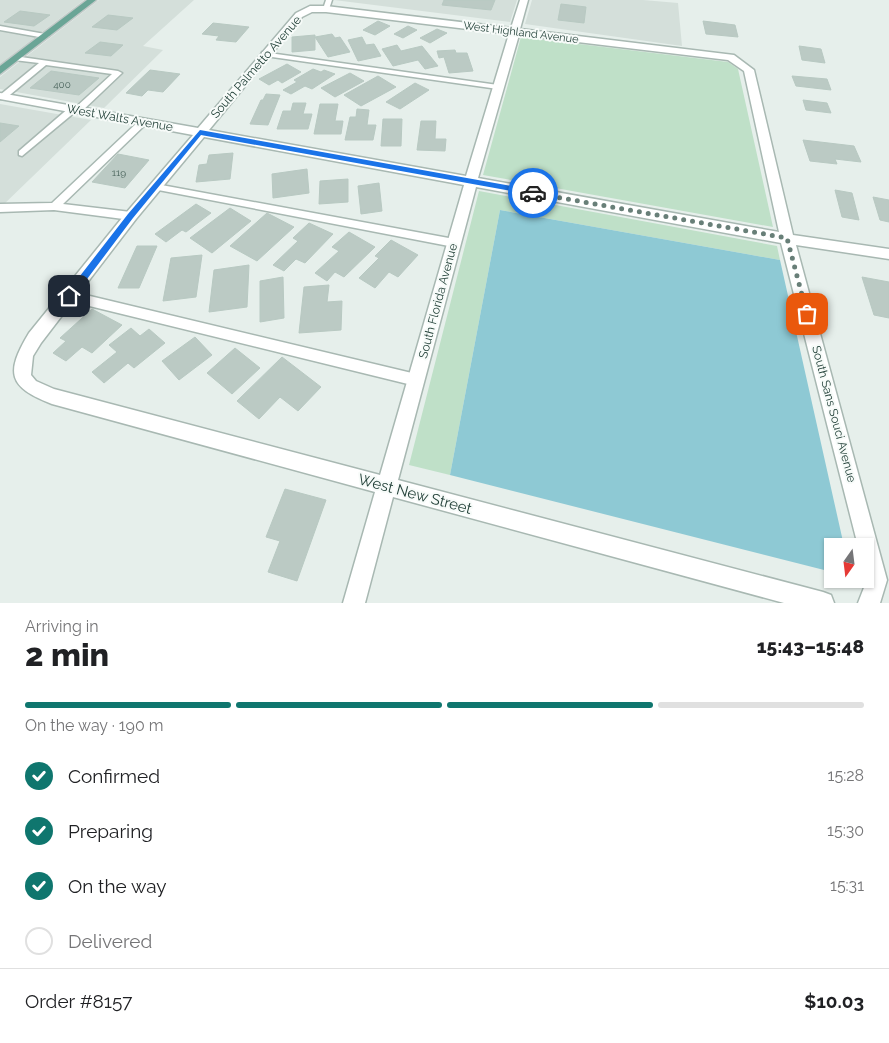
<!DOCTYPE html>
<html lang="en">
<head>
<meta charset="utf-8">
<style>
	body { margin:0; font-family:Raleway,sans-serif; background:#f6f6f6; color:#202124; height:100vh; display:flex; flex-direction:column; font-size:19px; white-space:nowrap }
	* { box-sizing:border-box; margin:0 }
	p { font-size:16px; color:#757577 }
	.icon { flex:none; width:28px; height:28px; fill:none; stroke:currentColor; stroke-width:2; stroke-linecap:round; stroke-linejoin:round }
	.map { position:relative; height:603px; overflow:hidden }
	.details { display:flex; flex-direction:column; background:#fff; flex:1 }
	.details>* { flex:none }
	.needle { width:32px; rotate:194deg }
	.buttons { position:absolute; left:824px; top:538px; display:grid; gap:10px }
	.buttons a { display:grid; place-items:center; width:50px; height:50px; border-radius:0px; background:#fff; box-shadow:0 1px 4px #0004; font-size:25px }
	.pin { position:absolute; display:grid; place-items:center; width:42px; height:42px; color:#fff; margin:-21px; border-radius:10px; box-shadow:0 2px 8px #0006 }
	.courier { position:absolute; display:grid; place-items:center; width:50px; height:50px; margin:-25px; border:4px solid #1a73e8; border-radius:50%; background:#fff; color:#222; box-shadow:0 1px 6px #0007 }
	.summary em { font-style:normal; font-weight:800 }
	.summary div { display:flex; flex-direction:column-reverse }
	.summary { display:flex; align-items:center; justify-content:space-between; height:85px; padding:0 25px }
	h1 { font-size:32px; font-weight:800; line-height:38px }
	.bar { display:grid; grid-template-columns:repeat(4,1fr); gap:8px 5px; align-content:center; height:60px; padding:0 25px }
	.bar i { height:6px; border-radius:4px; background:#e0e0e0 }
	.bar .selected { background:#0f766e }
	.bar p { grid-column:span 4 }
	.line { display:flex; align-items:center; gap:12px; padding:0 25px; border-top:1px solid #e0e0e0 }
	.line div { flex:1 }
	ol { padding:0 25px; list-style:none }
	li { display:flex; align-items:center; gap:15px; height:55px }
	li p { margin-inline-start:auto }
	li .icon { padding:5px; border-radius:50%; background:#0f766e; color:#fff; stroke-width:4 }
	li:last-child { color:#757577 }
	li i { width:28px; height:28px; border:2px solid #e0e0e0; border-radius:50% }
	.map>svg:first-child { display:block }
	.built { fill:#d4dfda }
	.green { fill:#bfe0c8 }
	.water { fill:#8ec9d4 }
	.building { fill:#bbcac4; stroke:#b8c9c2 }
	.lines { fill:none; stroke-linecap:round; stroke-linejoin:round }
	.service-casing { stroke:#a8b8b2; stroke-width:3 }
	.minor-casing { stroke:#a8b8b2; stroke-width:3 }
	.primary-casing { stroke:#c2cac8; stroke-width:3 }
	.service { fill:#fff; fill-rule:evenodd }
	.minor { fill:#fff; fill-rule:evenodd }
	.primary { fill:#6aa596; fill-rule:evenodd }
	.route { fill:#1a73e8 }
	.done { stroke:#687f78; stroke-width:5; stroke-dasharray:0 9 }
	.labels { text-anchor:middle; stroke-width:4; stroke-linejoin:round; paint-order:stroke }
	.number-label { font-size:10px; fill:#4a645c }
	.far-street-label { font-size:11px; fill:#24423a; stroke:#f7fbf9 }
	.street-label { font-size:12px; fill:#24423a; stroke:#f7fbf9 }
	.near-street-label { font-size:15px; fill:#24423a; stroke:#f7fbf9 }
</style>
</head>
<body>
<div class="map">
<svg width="889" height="603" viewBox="0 0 889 603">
	<rect width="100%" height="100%" fill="#e6efeb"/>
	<path class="built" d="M0,0H84L0,64Z
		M99,0H194L143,46L163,50L104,108L0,89V77Z
		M334,0H517L510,22Z
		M532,0H643L678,3L682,46L525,24Z
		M0,104L91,120L0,208Z"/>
	<path class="green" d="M521,37L728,62L738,69L773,227L483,175Z
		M479,191L777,246L780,260L500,210L450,475L409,465Z"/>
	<path class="water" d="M500,210L780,260L844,546H832V572L450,475Z"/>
	<path class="building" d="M444,0H495L491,10L442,5Z
		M561,4L586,7L584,23L558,20Z
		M20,11L50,15L34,26L4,22Z
		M108,15L133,18L117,30L92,27Z
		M378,21L390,26L375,35L363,30Z
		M703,21L735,25L738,37L706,34Z
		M213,23L249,27L236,42L216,40L219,36L202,34Z
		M408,26L417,30L403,38L394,34Z
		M437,29L447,33L430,43L420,38Z
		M332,34L335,38L340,37L350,52L328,57L315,37Z
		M315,35V50L292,52V37Z
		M362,37L366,45L374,44L381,56L358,61L348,40Z
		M100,42L123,45L111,56L85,53Z
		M397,45L401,51L422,46L438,66L425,69L418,60L393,66L382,49Z
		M799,46L821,49L825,63L802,60Z
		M455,50L456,53H467L473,71L449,73L444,57L439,58L437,51Z
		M287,64L301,72L282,83L278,80L269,85L259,79Z
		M313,69L321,72L324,70L335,74L312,89L305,86L291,94L283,90L297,82L294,80Z
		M150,70L180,74L163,92L148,90L142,96L126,93Z
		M51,71L99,78L79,95L30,88Z
		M350,73L364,81L335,97L321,88Z
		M378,76L396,87L361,106L344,95Z
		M792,76L827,79L831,90L796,86Z
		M415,83L429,90L400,109L386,102Z
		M266,94L280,95L268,125L250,124L261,100H263Z
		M803,100L827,103L831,113L806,110Z
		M293,103H306L303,114H312L308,129H277L283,111H291Z
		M320,104H338L335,121H343L341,134H314Z
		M357,109L369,110L367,125H376L373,140H345L350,117H356Z
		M383,119H402L401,146H381Z
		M421,121H436L435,139H446L445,151L417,150Z
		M0,123L19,126L0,142Z
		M803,140L854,146L861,162L835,159L837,164L810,161Z
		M233,153L230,179L196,182L199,165L207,164L209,155Z
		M118,154L149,160L125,188L92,182Z
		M307,169L309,193L273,198L272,174Z
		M348,179V202L319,204L320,181Z
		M379,183L382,211L361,214L358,186Z
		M835,190L852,193L859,220L842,217Z
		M873,197L889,200V222L880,220Z
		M196,204L211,213L186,232L182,230L166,242L155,234Z
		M230,208L251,221L212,253L190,238Z
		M267,213L294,227L257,261L230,246Z
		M309,223L333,234L305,263L296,259L284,271L273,265L298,241L293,238Z
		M349,232L375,247L344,277L335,272L327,281L315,273L339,251L332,247Z
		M391,240L418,255L398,277L389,272L375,288L359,278L379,258L375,256Z
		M137,246H157L139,288H118Z
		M202,255L196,297L163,301L171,258Z
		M249,265L247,307L209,312L214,270Z
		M283,277L284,318L260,322V281Z
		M862,277L889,282V318L874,315Z
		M329,285L327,302L342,301L341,330L299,333L304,287Z
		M92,309L122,325L92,353L82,347L66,361L53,353L66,341L60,338Z
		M131,328L140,336L149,329L165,343L134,368L128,363L104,383L92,372L117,352L109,345Z
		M195,337L212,355L179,380L162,361Z
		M235,348L260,368L232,394L207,373Z
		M282,357L321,387L298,411L280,397L259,419L237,401Z
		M285,489L326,500L297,581L268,572L280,541L266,537Z"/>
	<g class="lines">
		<defs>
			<path id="service" d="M326,0H332L329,9L326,11L323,9Z
				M0,26L45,34L49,36L45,38L0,30Z
				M262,52L498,85L502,87L498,89L265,56H262Z
				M14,56L118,71L122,73L81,112H75L22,156L19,155V151L70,107H76L112,74L46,65L5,99H0V95L39,63L14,60Z
				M143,119L147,122L146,124L63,204L131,212L136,216L135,219L131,220L54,210L0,212V204L52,203L140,120Z
				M156,184L454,239L459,243L454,247L153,189V185Z
				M69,291L416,374L420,376L422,380L420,384L416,386L69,301L65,299L63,296L65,293Z"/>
			<path id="minor" d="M520,0H528L520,29L734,55L754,70L793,235L889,249V259L796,245L887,580L880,603H858L867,580L865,546H858L781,243L476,187L398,480L823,592L831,595L834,603H784L393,497L365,603H343L375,492L52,404C8,387 5,373 29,333L126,213L193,135L0,99V93L198,128L296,13L310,6H326L511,28ZM312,12H326L509,34L466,176L209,130L302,17ZM519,35L728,60L744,71L779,232L478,178ZM204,137L464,185L380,475L54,389L36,381L31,375L33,356L41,343L136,219Z"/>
			<path id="primary" d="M87,0H96L0,74V66Z"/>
		</defs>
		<use href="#service" class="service-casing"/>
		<use href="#minor" class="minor-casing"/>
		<use href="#primary" class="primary-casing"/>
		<use href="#service" class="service"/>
		<use href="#minor" class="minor"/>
		<use href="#primary" class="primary"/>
	</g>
	<path class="route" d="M200,130L533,190L537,193L533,195L201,135L133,218L72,299H66V294L128,214Z"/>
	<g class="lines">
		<path class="done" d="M533,193L787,238L807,314"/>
	</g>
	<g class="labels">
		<g class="number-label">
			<text x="62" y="88">400</text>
			<text x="119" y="176">119</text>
		</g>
		<g class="far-street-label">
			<text transform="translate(521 32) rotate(7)" y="4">West Highland Avenue</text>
		</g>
		<g class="street-label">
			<text transform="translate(256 67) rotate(-49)" y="4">South Palmetto Avenue</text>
			<text transform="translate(120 118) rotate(10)" y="4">West Walts Avenue</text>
			<text transform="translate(438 301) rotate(-75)" y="4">South Florida Avenue</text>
			<text transform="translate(834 414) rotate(75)" y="4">South Sans Souci Avenue</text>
		</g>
		<g class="near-street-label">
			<text transform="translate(415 494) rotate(15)" y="5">West New Street</text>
		</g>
	</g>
</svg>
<div class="buttons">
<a><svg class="needle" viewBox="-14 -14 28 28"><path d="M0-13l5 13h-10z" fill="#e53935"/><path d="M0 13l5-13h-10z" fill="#757577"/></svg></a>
</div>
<div class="pin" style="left:807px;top:314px;background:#ea580c"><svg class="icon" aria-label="bag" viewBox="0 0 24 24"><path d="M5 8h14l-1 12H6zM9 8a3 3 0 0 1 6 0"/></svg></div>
<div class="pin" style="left:69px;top:296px;background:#1f2937"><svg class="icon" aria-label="home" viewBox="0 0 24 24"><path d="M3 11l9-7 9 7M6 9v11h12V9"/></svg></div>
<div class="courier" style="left:533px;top:193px"><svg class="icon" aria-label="car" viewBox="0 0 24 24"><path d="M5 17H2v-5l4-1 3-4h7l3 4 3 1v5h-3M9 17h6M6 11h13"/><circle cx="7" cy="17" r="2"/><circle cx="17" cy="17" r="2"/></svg></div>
</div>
<section class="details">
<div class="summary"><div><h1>2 min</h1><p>Arriving in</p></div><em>15:43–15:48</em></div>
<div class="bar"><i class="selected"></i><i class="selected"></i><i class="selected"></i><i></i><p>On the way · 190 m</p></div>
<ol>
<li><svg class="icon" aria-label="check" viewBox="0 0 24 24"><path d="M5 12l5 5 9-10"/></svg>Confirmed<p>15:28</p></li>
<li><svg class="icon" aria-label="check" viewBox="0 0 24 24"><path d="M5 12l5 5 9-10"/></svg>Preparing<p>15:30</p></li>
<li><svg class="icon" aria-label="check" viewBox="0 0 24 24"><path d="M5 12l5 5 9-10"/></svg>On the way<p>15:31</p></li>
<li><i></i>Delivered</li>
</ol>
<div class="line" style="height:65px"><div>Order #8157</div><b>$10.03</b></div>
</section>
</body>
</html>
